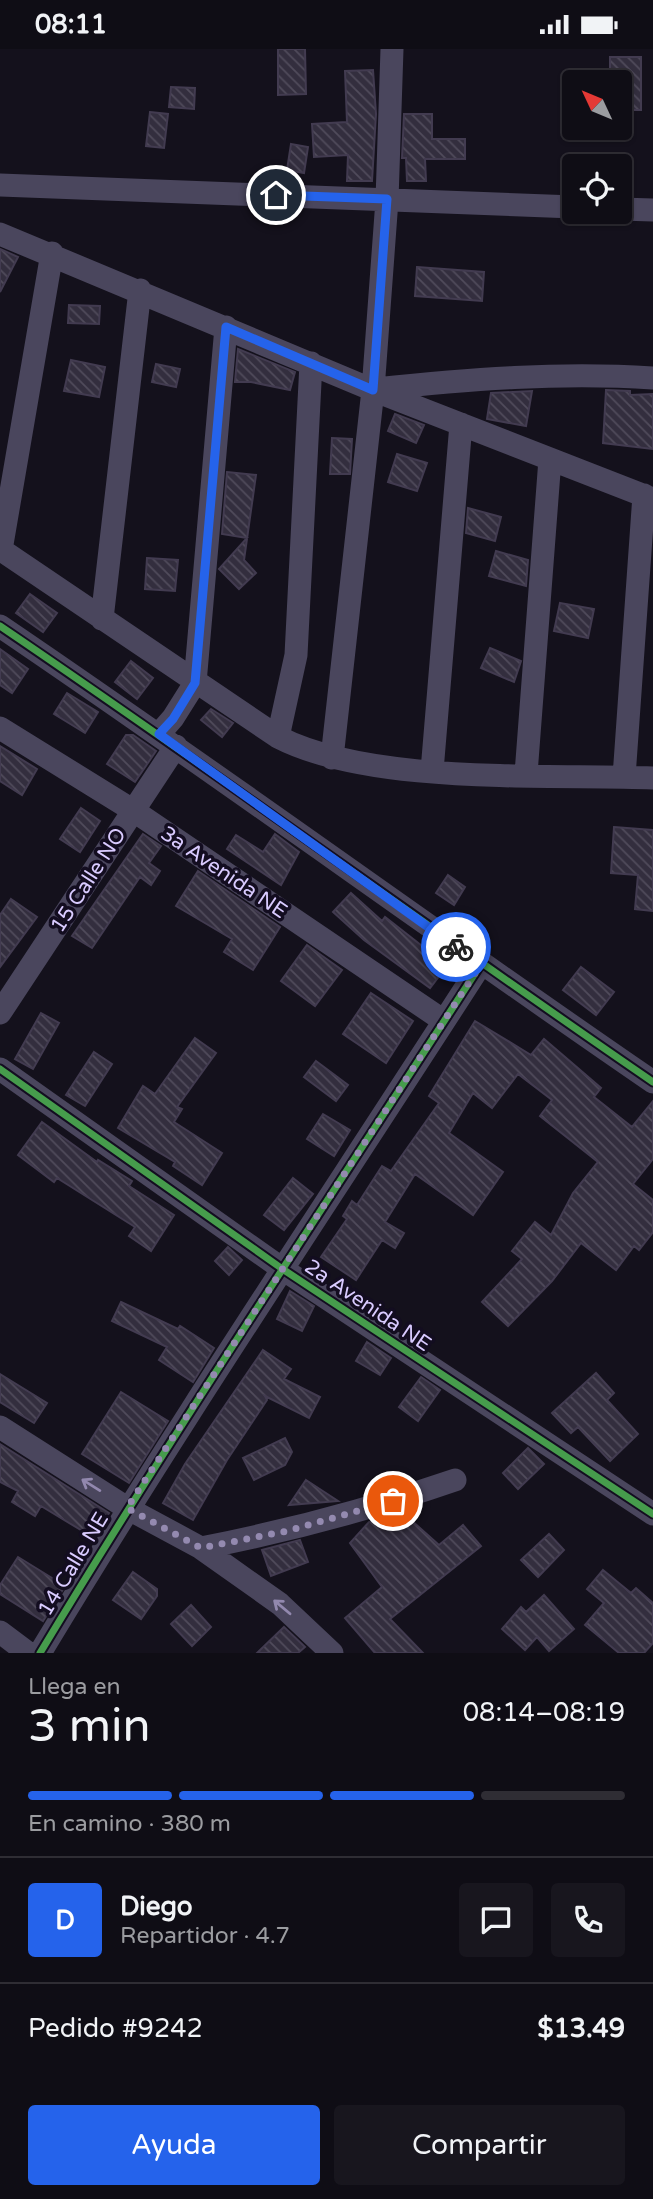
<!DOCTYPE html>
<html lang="es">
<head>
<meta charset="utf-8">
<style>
	body { margin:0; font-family:"Varela Round",sans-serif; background:#18161e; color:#f1f3f6; height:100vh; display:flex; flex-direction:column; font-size:26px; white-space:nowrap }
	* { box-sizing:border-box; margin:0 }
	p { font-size:23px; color:#9b9ca0 }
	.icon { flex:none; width:38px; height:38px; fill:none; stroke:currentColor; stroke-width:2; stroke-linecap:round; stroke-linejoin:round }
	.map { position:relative; height:1604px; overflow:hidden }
	.details { display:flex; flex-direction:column; background:#0f0d15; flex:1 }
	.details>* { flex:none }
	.needle { width:46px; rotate:314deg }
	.controls { position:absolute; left:562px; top:21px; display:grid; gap:14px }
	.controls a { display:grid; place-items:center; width:70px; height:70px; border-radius:7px; background:#0f0d15; box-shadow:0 2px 5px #0004,0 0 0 2px #2f2d34; font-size:35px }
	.pin { position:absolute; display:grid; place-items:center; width:60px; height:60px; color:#fff; margin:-30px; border:4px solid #fff; border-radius:50%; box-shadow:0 2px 7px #0007 }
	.courier { position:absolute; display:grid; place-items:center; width:70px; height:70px; margin:-35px; border:5px solid #2563eb; border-radius:50%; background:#fff; color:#222; box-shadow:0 2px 9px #0007 }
	.overview em { font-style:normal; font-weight:600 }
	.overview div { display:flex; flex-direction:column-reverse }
	.overview { display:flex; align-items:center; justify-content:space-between; height:119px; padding:0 28px }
	h1 { font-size:46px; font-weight:600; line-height:52px }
	.bar { display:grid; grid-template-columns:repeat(4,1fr); gap:10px 7px; align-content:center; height:84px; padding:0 28px }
	.bar i { height:9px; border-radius:5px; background:#2f2d34 }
	.bar .on { background:#2563eb }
	.bar p { grid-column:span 4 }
	.line { display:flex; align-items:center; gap:18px; padding:0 28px; border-top:2px solid #2f2d34 }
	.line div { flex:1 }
	.round { display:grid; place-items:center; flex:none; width:74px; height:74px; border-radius:7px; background:#18161e }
	.button { display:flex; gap:14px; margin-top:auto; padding:14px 28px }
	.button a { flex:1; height:80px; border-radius:7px; background:#2563eb; color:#fff; font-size:28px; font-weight:600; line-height:80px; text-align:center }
	.button a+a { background:#18161e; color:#f1f3f6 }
	.status { display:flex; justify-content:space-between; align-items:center; height:49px; padding:0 35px; background:#0f0d15; direction:ltr }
	.status svg { height:19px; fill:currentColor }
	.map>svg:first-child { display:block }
	.building { fill:url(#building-back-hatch); stroke:#423b50; stroke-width:2 }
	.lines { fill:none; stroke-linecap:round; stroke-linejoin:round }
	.street { stroke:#4a465d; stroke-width:23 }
	.cycleway-casing { stroke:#130d20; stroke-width:11 }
	.cycleway { stroke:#469c4c; stroke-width:7 }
	.oneway { stroke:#9288ae }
	.done { stroke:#948ab0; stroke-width:7; stroke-dasharray:0 12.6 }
	.route { stroke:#2563eb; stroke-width:9 }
	.labels { text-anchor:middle; stroke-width:7; stroke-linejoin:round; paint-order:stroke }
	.street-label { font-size:21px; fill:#d9cbff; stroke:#130d20 }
</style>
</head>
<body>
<div class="status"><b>08:11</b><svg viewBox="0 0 49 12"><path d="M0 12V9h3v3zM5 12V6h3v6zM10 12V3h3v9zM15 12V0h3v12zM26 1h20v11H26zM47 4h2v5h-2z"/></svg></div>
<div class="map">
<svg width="653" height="1604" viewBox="0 0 653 1604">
	<defs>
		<pattern id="building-back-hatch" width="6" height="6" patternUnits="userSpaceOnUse" patternTransform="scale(1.75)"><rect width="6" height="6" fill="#332e3e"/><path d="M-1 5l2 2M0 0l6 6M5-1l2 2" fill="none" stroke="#504b5b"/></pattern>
	</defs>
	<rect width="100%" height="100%" fill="#14111c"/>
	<path class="building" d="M278,0H305L306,45L278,46Z
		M610,8H641V61H620V33H610Z
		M373,21L376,65L372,132H347L348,106L314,108L312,75L347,73L345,22Z
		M171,38L195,39L194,60L169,58Z
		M150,63L168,65L164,99L146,97Z
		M404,65H432V90H465V110H425L426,132H407L406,109H402Z
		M291,95L308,98L304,124L287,121Z
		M0,200L18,208L0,243Z
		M417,218L484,223L482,252L415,247Z
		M69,256L100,257L99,275L68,274Z
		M238,300L295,323L290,341L251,333H235Z
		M71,311L105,318L99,348L64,342Z
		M156,315L180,320L176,338L152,333Z
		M606,341L630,342V346L653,345V400L603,394Z
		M532,342L526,377L487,370L491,344Z
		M395,365L424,376L416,394L388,382Z
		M332,389L352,390L350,425H330Z
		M397,405L427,414L417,442L388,433Z
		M227,423L256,426L244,511L256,524L239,540L219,520L247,489L222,485Z
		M468,459L501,468L495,492L466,484Z
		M496,502L528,511L526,537L489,527Z
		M147,509L178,511L175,542L145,540Z
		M30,545L57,564L43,583L16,564Z
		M560,554L594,560L588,589L554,582Z
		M490,599L521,612L514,633L481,619Z
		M0,600L28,620L12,644L0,636Z
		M131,612L153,629L137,650L115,633Z
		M67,644L98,663L85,684L54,665Z
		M211,660L233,674L222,688L201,671Z
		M126,686H133L156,702L135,733L107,715Z
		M0,697L37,720L22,746L0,732Z
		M81,759L100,772L80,803L60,790Z
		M614,778L653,781V862L635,860L638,826L611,824Z
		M143,785L161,797L149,814L160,822L151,836L140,828L92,899L72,887Z
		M275,785L299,803L281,836L227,800L236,786L263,803Z
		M198,822L280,878L253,921L224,903L232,890L176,857Z
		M448,826L465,838L454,856L436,844Z
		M351,844L382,872L385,868L426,900L428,897L450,913L430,939L364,891L333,863Z
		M11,850L37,868L0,918V866Z
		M307,896L342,921L315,957L281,932Z
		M581,918L614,943L596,966L563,941Z
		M371,944L413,972L386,1014L343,985Z
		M41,964L59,974L33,1020L15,1010Z
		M475,972L531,1006L544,990L601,1039L594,1048L632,1078L653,1052V1110L633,1135L653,1151V1183L639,1201L634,1197L616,1221L581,1194L552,1232L508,1277L482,1253L522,1210L512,1202L535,1173L551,1186L573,1144L598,1113L540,1067L552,1051L518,1025L492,1059L473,1044L449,1084L503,1123L473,1166L415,1125L385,1173L404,1184L395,1199L382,1191L356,1231L321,1208L347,1170L343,1167L352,1152L357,1156L382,1117L391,1122L439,1054L429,1047Z
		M195,989L216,1004L177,1058L182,1060L174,1073L222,1104L202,1136L173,1117L175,1113L118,1079L143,1037L155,1045Z
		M94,1003L112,1015L85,1057L66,1046Z
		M316,1012L348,1036L336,1052L304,1028Z
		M323,1065L350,1081L334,1107L307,1090Z
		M42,1073L97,1113L98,1111L132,1132L129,1137L174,1166L151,1202L129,1187L135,1178L57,1129L54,1133L18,1106Z
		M293,1129L313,1145L284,1181L264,1166Z
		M228,1198L242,1211L229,1226L215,1212Z
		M290,1242L314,1257L302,1282L277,1270Z
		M121,1253L178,1280L180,1277L214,1299L193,1333L159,1311L167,1298L112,1272Z
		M367,1293L391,1309L380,1326L356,1312Z
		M263,1301L291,1320L284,1330L320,1348L309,1369L265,1347L267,1351L227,1411L193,1471L163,1454L185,1415Z
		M596,1324L614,1344L607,1351L638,1385L610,1412L578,1378L571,1384L552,1364Z
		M0,1325L47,1354L34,1374L0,1353Z
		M421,1328L440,1341L418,1372L399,1358Z
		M121,1343L168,1372L129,1434L82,1405Z
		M285,1389L292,1403L285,1416L254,1431L243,1409Z
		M0,1395L109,1464L94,1489L41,1457L35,1467L12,1453L18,1442L0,1433Z
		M528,1399L544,1415L518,1440L503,1424Z
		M306,1431L338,1452L289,1456Z
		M402,1463L439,1496L463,1476L481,1497L390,1570L423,1604H375L345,1569L382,1538L350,1494L369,1473L377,1470L387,1479Z
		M549,1485L564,1501L538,1528L521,1511Z
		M300,1491L308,1513L271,1527L262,1501Z
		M18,1508L65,1537L43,1572L0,1545V1536Z
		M603,1521L631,1544L636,1539L653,1554V1594L644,1604H619L585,1576L604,1554L587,1540Z
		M133,1523L157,1540V1547L141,1570L113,1551Z
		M544,1546L574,1580L549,1602L537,1588L525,1601L502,1580L521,1558L526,1563Z
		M191,1556L211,1578L192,1597L171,1575Z
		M284,1578L305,1598L298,1604H257Z"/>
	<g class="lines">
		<path class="street" d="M0,136L574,158
			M620,160L653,161
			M0,185L373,341L653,450
			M376,340C469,330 560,323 653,329
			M0,500L278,688C371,736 546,725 653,729
			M1,501L52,204
			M102,570L140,241
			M0,577C220,726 434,883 653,1033
			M0,679L134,762L444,972
			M159,685L173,669L195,634L226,278
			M278,688L296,606L311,314
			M332,709L373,341L387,151L392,0
			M432,722L461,375
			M526,725L550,410
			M624,728L644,446
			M0,964L176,697
			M0,1020L281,1219L653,1465
			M0,1378L127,1459L201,1499L280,1555L332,1604
			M201,1499C288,1482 371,1460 455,1431
			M0,1583L28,1604
			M40,1604C181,1370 333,1145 481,915"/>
		<defs>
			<path id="cycleway" d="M0,577C220,726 434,883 653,1033
				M0,1020L281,1219L653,1465
				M40,1604C181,1370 333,1145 481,915"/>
		</defs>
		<use href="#cycleway" class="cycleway-casing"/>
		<use href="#cycleway" class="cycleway"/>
	</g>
	<defs><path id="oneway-shaft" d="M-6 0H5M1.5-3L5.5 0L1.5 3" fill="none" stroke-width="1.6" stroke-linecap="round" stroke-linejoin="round" transform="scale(1.75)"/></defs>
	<g class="oneway">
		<use href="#oneway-shaft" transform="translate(91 1436) rotate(-148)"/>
		<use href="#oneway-shaft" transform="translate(282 1558) rotate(-140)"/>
	</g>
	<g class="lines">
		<path class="done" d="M393,1452L287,1482L201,1499L127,1459L481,915L456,898"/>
		<path class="route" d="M276,146L387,150L373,341L226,278L195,634L173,670L159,685L456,898"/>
	</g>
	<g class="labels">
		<g class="street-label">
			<text transform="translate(224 823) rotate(34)" y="7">3a Avenida NE</text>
			<text transform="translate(88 831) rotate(-57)" y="7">15 Calle NO</text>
			<text transform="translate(368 1256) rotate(34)" y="7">2a Avenida NE</text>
			<text transform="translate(73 1515) rotate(-59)" y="7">14 Calle NE</text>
		</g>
	</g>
</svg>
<div class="controls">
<a><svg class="needle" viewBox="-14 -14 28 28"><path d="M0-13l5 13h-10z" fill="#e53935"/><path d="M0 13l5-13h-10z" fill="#9b9ca0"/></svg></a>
<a><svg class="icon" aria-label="locate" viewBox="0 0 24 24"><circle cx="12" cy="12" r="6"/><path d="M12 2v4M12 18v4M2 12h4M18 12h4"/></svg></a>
</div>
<div class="pin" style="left:393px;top:1452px;background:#ea580c"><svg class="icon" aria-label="bag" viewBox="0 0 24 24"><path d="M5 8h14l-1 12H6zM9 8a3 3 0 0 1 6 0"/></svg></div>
<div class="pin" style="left:276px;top:146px;background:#1f2937"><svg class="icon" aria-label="home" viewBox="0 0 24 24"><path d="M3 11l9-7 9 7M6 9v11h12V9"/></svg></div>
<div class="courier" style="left:456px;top:898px"><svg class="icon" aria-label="bike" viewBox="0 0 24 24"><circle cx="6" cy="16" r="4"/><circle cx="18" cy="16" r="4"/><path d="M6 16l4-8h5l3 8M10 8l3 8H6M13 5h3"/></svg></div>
</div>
<section class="details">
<div class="overview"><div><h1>3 min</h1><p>Llega en</p></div><em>08:14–08:19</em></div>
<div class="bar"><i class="on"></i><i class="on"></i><i class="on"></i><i></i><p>En camino · 380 m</p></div>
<div class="line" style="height:126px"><b class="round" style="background:#2563eb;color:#fff">D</b><div><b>Diego</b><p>Repartidor · 4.7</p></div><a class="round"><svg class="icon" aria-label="chat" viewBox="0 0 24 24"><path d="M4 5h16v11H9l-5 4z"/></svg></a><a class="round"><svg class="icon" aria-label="phone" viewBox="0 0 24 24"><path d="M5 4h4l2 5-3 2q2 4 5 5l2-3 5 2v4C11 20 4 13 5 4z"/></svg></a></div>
<div class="line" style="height:91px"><div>Pedido #9242</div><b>$13.49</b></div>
<div class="button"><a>Ayuda</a><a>Compartir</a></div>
</section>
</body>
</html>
